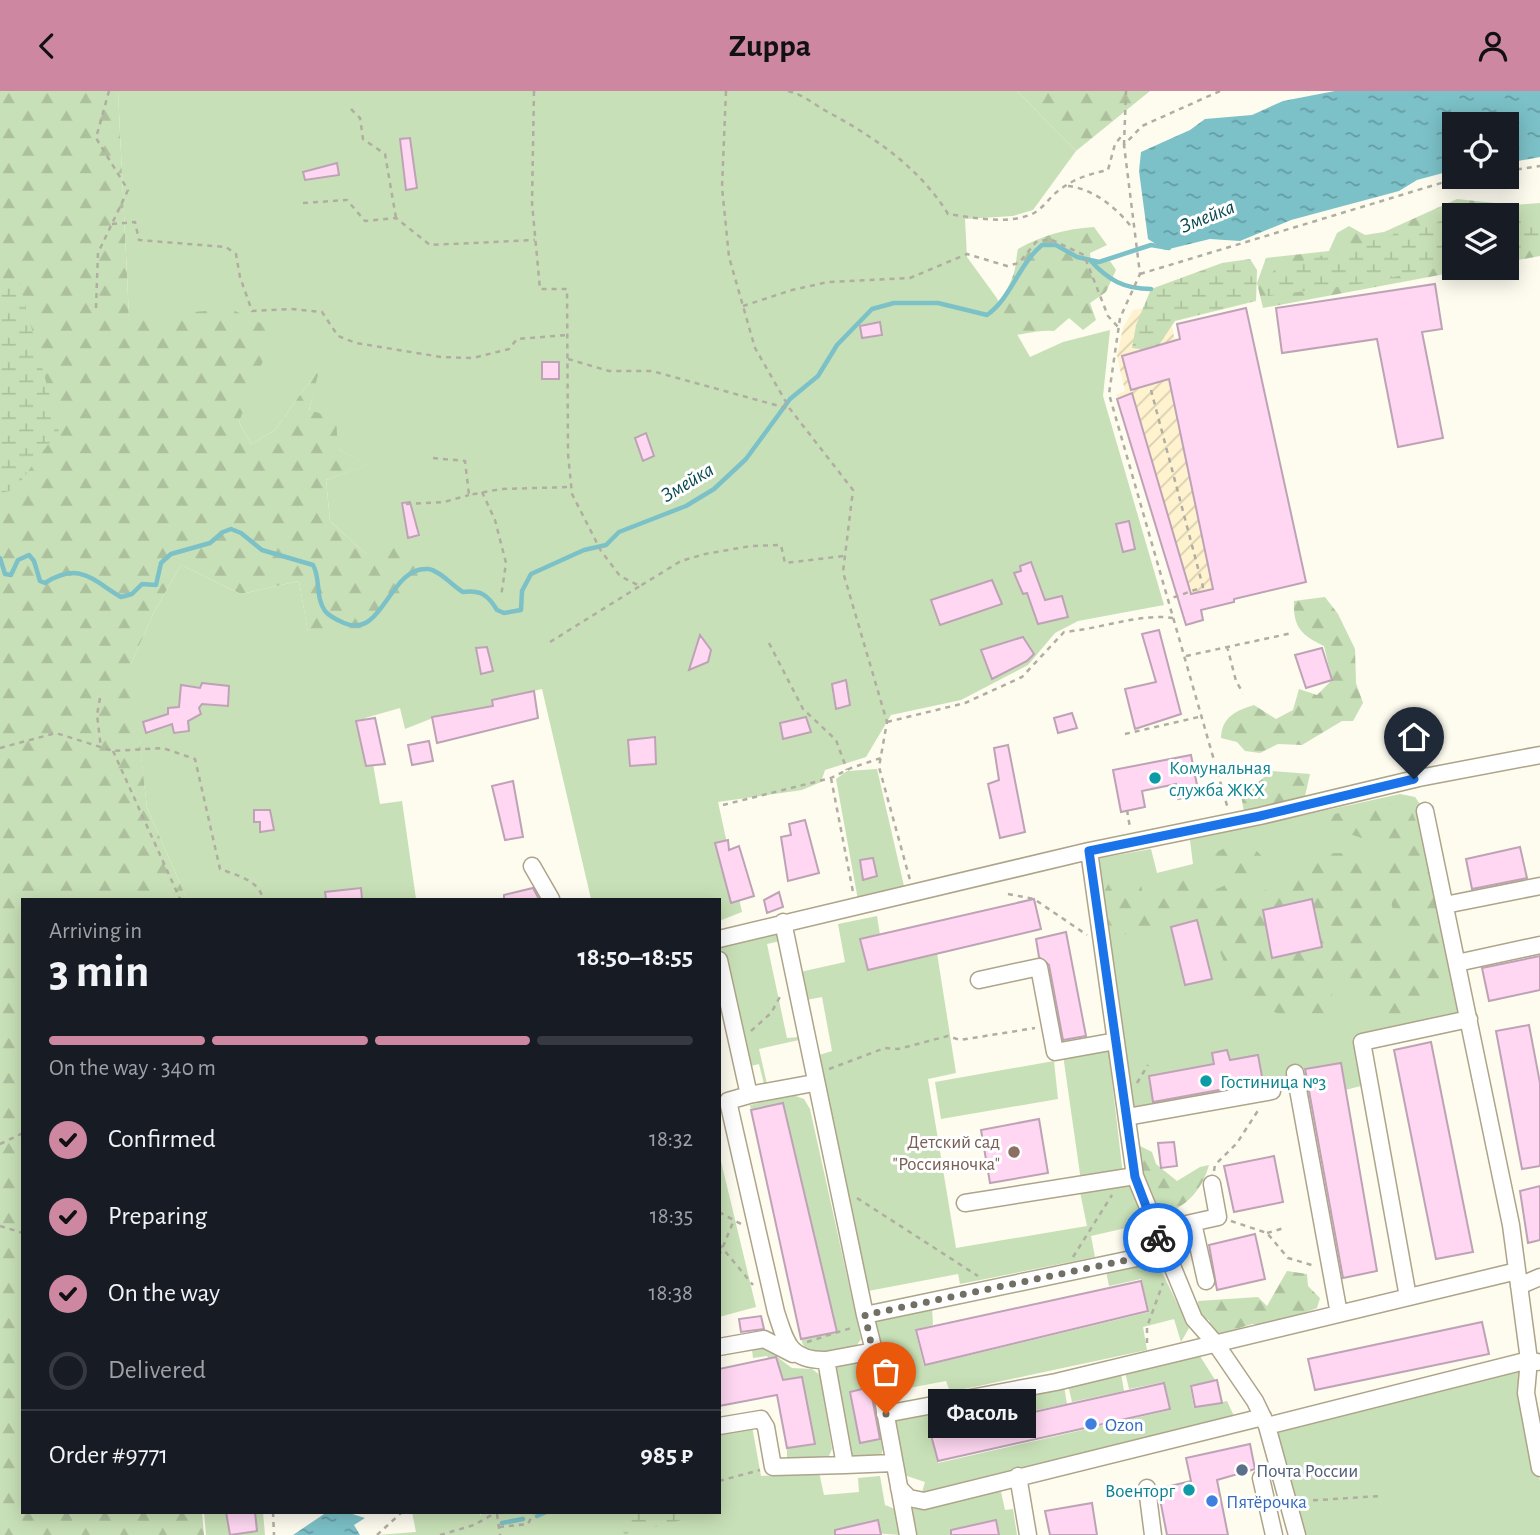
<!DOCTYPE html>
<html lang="en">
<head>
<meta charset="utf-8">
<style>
	body { margin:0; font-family:"Alegreya Sans",sans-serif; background:#242831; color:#f1f3f6; height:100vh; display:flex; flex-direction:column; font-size:26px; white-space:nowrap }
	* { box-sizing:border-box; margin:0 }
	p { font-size:23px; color:#9ea1a6 }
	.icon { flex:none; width:38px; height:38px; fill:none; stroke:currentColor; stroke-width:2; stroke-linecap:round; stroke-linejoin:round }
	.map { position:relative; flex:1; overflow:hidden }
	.sheet { position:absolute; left:21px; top:807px; width:700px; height:616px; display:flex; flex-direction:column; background:#171b24; border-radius:0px; box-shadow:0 4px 18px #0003 }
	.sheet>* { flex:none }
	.buttons { position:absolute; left:1442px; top:21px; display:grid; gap:14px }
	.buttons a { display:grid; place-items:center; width:77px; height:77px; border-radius:0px; background:#171b24; box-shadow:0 4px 18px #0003; font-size:35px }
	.pin { position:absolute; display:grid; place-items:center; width:60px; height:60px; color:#fff; margin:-72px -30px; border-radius:50% 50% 50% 0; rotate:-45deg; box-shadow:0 0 7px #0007 }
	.pin .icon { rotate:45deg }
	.courier { position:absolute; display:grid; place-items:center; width:70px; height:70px; margin:-35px; border:5px solid #1a73e8; border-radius:50%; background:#fff; color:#222; box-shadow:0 2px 9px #0007 }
	.bubble { position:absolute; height:49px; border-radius:0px; background:#171b24; box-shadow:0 4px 18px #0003; font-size:23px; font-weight:700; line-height:49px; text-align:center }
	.head em { font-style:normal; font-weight:700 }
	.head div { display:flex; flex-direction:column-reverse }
	.head { display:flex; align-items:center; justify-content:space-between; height:119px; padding:0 28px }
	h1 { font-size:46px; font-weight:700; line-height:52px }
	.bar { display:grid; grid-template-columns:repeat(4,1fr); gap:10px 7px; align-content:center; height:84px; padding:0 28px }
	.bar i { height:9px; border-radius:5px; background:#363941 }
	.bar .current { background:#cd87a0 }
	.bar p { grid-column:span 4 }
	.line { display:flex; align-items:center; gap:18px; padding:0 28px; border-top:2px solid #363941 }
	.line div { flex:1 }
	ol { padding:0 28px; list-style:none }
	li { display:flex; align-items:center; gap:21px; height:77px }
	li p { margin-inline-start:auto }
	li .icon { padding:7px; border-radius:50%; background:#cd87a0; color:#111; stroke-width:4 }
	li:last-child { color:#9ea1a6 }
	li i { width:38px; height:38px; border:4px solid #363941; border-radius:50% }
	header { display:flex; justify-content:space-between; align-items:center; height:91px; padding:0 28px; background:#cd87a0; color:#111; font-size:32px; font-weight:700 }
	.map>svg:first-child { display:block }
	.industrial { fill:url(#industrial-furrows) }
	.green { fill:#c8e0b7 }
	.forest { fill:url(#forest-firs) }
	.wetland { fill:url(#wetland-marsh) }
	.water { fill:url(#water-ripples) }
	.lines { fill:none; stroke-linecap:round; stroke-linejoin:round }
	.stream { stroke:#7cc1c8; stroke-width:4.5 }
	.building { fill:#ffd7f2; stroke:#bda3b5; stroke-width:2 }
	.minor-casing { stroke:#ada489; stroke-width:19 }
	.path { stroke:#b0ada2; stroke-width:2.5; stroke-dasharray:5 5; stroke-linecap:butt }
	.minor { stroke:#fff; stroke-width:16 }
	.done { stroke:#726f64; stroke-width:7; stroke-dasharray:0 12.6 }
	.route { stroke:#1a73e8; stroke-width:9 }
	.culture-dot { fill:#0f9aa8; stroke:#fff; stroke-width:2.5 }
	.education-dot { fill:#8d6e63; stroke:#fff; stroke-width:2.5 }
	.shop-dot { fill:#3f7fe0; stroke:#fff; stroke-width:2.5 }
	.service-dot { fill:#5c6f8a; stroke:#fff; stroke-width:2.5 }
	.labels { text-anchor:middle; stroke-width:6; stroke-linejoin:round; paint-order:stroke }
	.culture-label { font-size:19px; fill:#0d838f; stroke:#fff; text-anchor:start }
	.education-label { font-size:19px; fill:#785e54; stroke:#fff; text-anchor:end }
	.shop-label { font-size:19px; fill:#366cbe; stroke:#fff; text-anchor:start }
	.service-label { font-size:19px; fill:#4e5e75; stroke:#fff; text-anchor:start }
	.water-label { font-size:21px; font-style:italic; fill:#07494e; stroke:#fff }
</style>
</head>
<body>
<header><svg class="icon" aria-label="back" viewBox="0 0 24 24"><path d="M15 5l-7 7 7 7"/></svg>Zuppa<svg class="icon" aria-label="person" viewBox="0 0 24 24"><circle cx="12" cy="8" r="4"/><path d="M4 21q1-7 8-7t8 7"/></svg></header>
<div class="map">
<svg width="1540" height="1444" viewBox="0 0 1540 1444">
	<defs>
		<pattern id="industrial-furrows" width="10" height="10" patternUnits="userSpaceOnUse" patternTransform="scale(1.75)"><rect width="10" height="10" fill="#fef3ce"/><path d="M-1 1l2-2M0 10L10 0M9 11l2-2" fill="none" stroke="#dad0b0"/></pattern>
		<pattern id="forest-firs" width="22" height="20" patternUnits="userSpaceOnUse" patternTransform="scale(1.75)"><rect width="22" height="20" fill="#c8e0b7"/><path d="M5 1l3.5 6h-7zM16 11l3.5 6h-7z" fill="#acc09d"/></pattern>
		<pattern id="wetland-marsh" width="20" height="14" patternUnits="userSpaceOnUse" patternTransform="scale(1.75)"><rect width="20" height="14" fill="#c8e0b7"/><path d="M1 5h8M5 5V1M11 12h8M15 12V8" fill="none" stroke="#acc09d"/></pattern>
		<pattern id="water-ripples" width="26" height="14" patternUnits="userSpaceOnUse" patternTransform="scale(1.75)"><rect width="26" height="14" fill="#7cc1c8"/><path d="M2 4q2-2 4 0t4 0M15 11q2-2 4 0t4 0" fill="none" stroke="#659ca2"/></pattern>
	</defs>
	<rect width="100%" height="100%" fill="#fefbef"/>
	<path class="industrial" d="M1167,214L1234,511L1202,519L1203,529L1186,534L1116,304L1125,300L1117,265L1123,237L1133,219Z"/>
	<path class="green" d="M118,0H1017L1076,60L1033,119L1013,125L965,128L967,166L996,206L1030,266L1063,251L1110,239L1103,305L1164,514L1078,530L1055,542L1028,574L961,609L891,624L866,666L825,679L821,691L802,699L718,711L742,821L719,830V808H591L542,598L492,609L493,615L438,625L405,638L400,617L365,627L380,713L402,710L416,808H187L147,717L139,648L104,608L131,573L154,521L181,474L241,503L299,490L308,541L366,463L330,430L326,389L367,374L338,358L309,320L318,279L275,339L251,353L239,331L264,260L158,226H129Z
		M877,678L904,795L858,809L836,688L847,680Z
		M1400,703L1415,706L1425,720L1469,928L1362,951L1369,993L1345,999L1340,972L1303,978L1306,994L1130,1021L1096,784L1100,767L1151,758L1157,782L1193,773L1190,749Z
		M877,825L880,844L861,848L868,878L937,862L956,982L928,988L956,1157L1087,1135L1080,1101L1130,1093L1149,1147L1144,1155L1134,1157L1130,1136L1091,1145L1095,1166L960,1193L958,1183L868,1200L816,965L832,960L822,906L806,909L800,881L845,871L838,833Z
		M777,840L780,850L767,853L787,947L799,946V949L759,958L767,993H764L759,973L751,975L719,851Z
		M1108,956L1123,1084L1081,1090L1063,964Z
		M1054,970L1058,1008L941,1028L935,991Z
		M793,1004L804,1008L810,1018L861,1248L855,1257L806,1262L801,1248L837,1242L783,1012L751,1019L750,1014Z
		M719,1062L756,1216L719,1226Z
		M1150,1172L1160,1177L1189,1237L1181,1251L1174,1228L1143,1236L1147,1259L950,1301L946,1290L888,1301L873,1229L932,1217L933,1234L915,1239L924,1275L1149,1221L1141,1188L1109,1195L1106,1180Z
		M765,1257L792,1277L812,1278L820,1284L832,1358L828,1367L787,1371V1357L815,1352L802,1286L783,1289L767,1265L753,1267L752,1259Z
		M1200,1265L1215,1289L1190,1295L1194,1317L1227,1310L1234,1325L922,1401L925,1391L904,1384L893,1329L950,1315L954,1338L931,1344L938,1372L1170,1319L1164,1291L1129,1298L1125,1281Z
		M860,1272L870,1279L884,1353L881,1366L859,1368L847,1361L834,1278L838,1274Z
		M1528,1272L1524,1304L1540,1390V1444H1299L1269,1336Z
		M1121,1282L1124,1300L1072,1311L1068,1294Z
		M1064,1295L1067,1313L1017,1323L1014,1305Z
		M1006,1306L1009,1326L958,1337L954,1315Z
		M752,1335L761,1385L819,1381L824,1404L859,1401L858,1387L880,1385L885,1414L895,1418L900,1444L835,1439L836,1444H377L416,1441L412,1421H479L480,1424L487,1421H719V1337Z
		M1000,1396L1005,1419L1013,1418L1017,1444H999L996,1430L950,1439L951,1444H910L905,1420Z
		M204,1421H263L265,1444H206Z"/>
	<path class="forest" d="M0,0H118L129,226L231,218L275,239L239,331L251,353L275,339L320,276L309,319L336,327L338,358L368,374L326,389L330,430L366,463L412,453L420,498L356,546L308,542L299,490L241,503L181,474L154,521L131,573L147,717L187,808H23V1421H202L204,1444H0Z
		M1017,0H1150L1076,60Z
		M1457,108L1514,114L1540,112V165L1507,171V124H1454V177H1477L1263,217L1257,192L1266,167L1329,160L1337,142L1349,135L1365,144L1384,141Z
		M1094,136L1107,154L1090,162L1091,174L1110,170L1116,179L1106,201L1090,212L1096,229L1083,239L1069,227L1054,240C1036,238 1023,245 1006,244C984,217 1003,212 1012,187C1016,179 1016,167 1018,158C1043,144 1065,138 1094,136Z
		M1325,506L1338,523L1355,558L1356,592L1363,612L1353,630H1342L1302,654L1278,653L1260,662L1245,660L1237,651L1221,647C1222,626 1235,620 1254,614L1276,628L1293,619L1299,598L1317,604L1332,589L1324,555C1300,544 1293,535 1294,510Z
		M1272,680L1310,683L1305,705C1286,716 1265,723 1244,720L1241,705Z
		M1382,709L1412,721C1424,749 1447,820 1440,851C1438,857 1432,864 1428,870L1441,887L1437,905C1410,926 1393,933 1361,916L1355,896L1336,887L1327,924L1304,932L1276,922L1233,893L1207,829L1175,823L1133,844L1108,841L1103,803L1112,786L1140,790L1145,811L1166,807L1174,786C1200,793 1207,809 1232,789L1221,779L1214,763C1233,751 1249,748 1263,767L1254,791V802L1279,796L1308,762C1333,764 1362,757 1383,771L1380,815L1390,825L1391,841L1377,838C1380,857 1388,868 1408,871C1411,847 1409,834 1392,816C1388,755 1392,753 1328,738L1325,726Z
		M1136,1053L1152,1061L1156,1073L1177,1090L1200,1076L1209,1074C1202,1099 1186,1117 1161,1124L1152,1117Z
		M1287,1180L1307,1183L1308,1195L1320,1207L1317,1217L1273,1234L1252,1233L1214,1245L1209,1229L1199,1225L1198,1210L1258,1206L1267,1215Z"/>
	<path class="wetland" d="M1540,122V152L1507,160V124H1497Z
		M1454,126V173L1367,192L1268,205L1262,194L1275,178Z
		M1250,168L1257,179L1256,210L1175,230L1155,260L1132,257L1136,234L1151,198L1222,172Z
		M18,187L59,339L14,399L0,402V191Z
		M645,1421H712L624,1444L621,1426Z"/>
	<path class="water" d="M1335,0H1540V66L1507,72V33H1454V79L1417,89L1399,100L1291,129L1240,150L1210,148L1165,159L1148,148L1139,80L1141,61L1190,39L1205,28L1252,24L1283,10Z
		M327,1421H346L365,1427L354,1434L360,1444H293Z"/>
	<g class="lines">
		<path class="stream" d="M1090,169C1108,189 1124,198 1151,198
			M0,467L5,483L11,484L18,469L29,464L34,470L40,490L45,492C80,470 92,489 121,506L132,503L142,493L156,494L161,472L171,463L210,452L223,441L231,438L241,442L262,459L313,474C321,488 315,506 325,520C330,526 337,529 344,532C383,549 389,475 428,478C439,479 453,495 463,501C481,499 488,504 497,519L504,522L521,519L522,500L531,483L584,459L606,454L619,441L686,415L714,398L746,368L790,308L818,285L837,254L872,218L894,212H938L987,224C1012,206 1018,174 1042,154H1056L1077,166L1099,171L1151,154L1169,157
			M537,1425L546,1421
			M502,1432L523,1428"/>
	</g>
	<path class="building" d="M410,47L417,97L406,99L400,48Z
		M337,72L339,84L305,89L303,81Z
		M1435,193L1442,238L1422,241L1443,347L1398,356L1377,248L1282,262L1276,217Z
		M1246,217L1306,491L1234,508V511L1201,519L1203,529L1186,534L1117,308L1132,302L1191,503L1213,498L1169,288L1131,299L1122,265L1180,248L1177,233Z
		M880,231L882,244L862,247L860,235Z
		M542,271H559V288H542Z
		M646,342L654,365L643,370L635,347Z
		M410,411L419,444L408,447L402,412Z
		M1129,430L1135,458L1123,461L1116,433Z
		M1031,471L1045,509L1062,505L1068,526L1038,533L1027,502L1023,503L1014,482L1021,480L1020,475Z
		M992,489L1002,513L940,534L931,509Z
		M1159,539L1181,623L1135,638L1125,598L1156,591L1142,543Z
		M700,544L711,559L708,571L689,579Z
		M1023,546L1034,563L1027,570L992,588L981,559Z
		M487,556L493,580L481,583L476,557Z
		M1322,557L1332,589L1306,597L1295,564Z
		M846,589L850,614L836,618L832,593Z
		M202,592L229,595L228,615L202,613L199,617L201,623L188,630L189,640L174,642L172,633L146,642L143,631L168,623V617L179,616L181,594L200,597Z
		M534,600L538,627L437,652L432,626L493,615L492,609Z
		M1072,622L1077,637L1058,642L1054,627Z
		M806,626L811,641L783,648L780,632Z
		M375,627L385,673L366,675L356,630Z
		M655,646L656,673L630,675L628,649Z
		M429,650L433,670L412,674L408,654Z
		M1008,654L1025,741L1000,747L988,693L999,689L994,657Z
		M1191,664L1199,704L1178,708L1176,693L1142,700L1145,716L1121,721L1113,679Z
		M513,690L523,746L505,749L492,695Z
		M254,719H270L274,739L260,741V731H254Z
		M805,729L819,782L788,790L781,746L791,744L789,733Z
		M728,749L729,759L739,755L754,805L731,812L715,752Z
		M1520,756L1527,787L1472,798L1466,768Z
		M873,767L877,785L863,789L860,769Z
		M361,797L362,808H326L325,801Z
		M533,797L539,808H504V804Z
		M779,801L783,816L767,822L764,809Z
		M1034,808L1041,838L868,879L860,848Z
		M1312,808L1322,856L1272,867L1263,819Z
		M1197,829L1212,888L1185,894L1171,836Z
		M1066,841L1086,945L1063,949L1049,874L1039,866L1036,848Z
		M1540,865V899L1489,910L1482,877Z
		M1529,934L1540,992V1075L1522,1078L1496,940Z
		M1431,951L1473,1161L1436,1168L1394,959Z
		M1227,959L1230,969L1258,964L1263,991L1153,1011L1149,985L1214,973L1212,962Z
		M1341,972L1377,1180L1343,1187L1305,978Z
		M783,1012L837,1241L801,1248L751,1019Z
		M1039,1028L1048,1082L990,1092L981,1039Z
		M1174,1051L1177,1075L1161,1077L1158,1052Z
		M1274,1065L1283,1111L1234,1121L1224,1075Z
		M1540,1095V1149L1528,1152L1520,1100Z
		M1255,1143L1265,1188L1217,1199L1209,1154Z
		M1141,1190L1148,1220L925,1274L916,1239Z
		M761,1225L764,1238L741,1241L739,1228Z
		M1482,1231L1489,1263L1315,1299L1308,1268Z
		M776,1266L783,1289L802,1286L815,1353L787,1357L777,1304L719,1315V1278Z
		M1217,1289L1222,1312L1195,1316L1191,1295Z
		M1164,1292L1170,1318L938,1370L931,1344Z
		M870,1296L880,1348L860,1352L850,1301Z
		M1250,1353L1255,1378L1217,1389L1228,1444H1167L1158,1398L1191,1390L1186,1367Z
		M1092,1412L1097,1444H1050L1045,1420Z
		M226,1421H255L257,1440L230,1444Z
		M878,1429L881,1444H835V1439Z
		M996,1429L999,1444H951V1439Z"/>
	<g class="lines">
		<defs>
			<path id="minor" d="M1425,720L1511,1134L1529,1269L1526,1302L1540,1377
				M1089,760L1135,1085L1194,1228L1216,1253L1255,1310L1267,1335L1297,1444
				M532,775L551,808
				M1445,814L1540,795
				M783,831L865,1224
				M719,848L1089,760L1260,725L1419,687L1540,664
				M719,869L749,1004L728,1010L776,1221C786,1251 789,1270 826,1269L845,1374L773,1376L766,1336L761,1328L719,1335
				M1457,872L1540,854
				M979,889L1039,876L1055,961L1116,950
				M1295,982L1339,1223
				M749,1004L814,992
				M1127,1026L1272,1000
				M965,1112L1135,1085
				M1193,1132L1206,1190
				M1155,1140L1218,1126L1212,1093
				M1519,1195L1540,1186
				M1408,1206L1362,951L1469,928
				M719,1256L764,1248L793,1263
				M874,1260L908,1444
				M826,1269L874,1260L865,1224L1165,1161
				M885,1323L1056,1291L1517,1180
				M1267,1335L1529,1269L1537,1271
				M845,1374L893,1372
				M1018,1385L1028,1444
				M1261,1387L1274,1444
				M899,1397L909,1407L924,1410L1263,1326
				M1147,1397L1153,1444"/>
		</defs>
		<use href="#minor" class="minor-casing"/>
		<path class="path" d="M534,0L532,112L540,198H567L568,363L572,403L601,460L620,485L640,495L681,470L705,463L751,455L781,454L785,472L844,465
			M726,0L722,96L729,166L755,257L790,318L853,399L843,481L887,631L879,676L910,789
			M788,0C804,4 812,12 826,20C873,45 920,77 948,123C974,127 1010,134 1034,122C1043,117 1050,106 1058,100C1073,88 1089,83 1108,79L1115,53L1125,41
			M1220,0L1142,35L1124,54L1140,183L1120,227L1109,303L1228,718
			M351,18L360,27L363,48L385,63L396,127
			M1124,54L1126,0
			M1507,80L1540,75
			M1068,95C1094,98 1117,117 1133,138
			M303,112L347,109L365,130L396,127L430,154L535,149
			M112,133L135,131L139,149L226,156L236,163L240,186L252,220L292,218L322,221L338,245L356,252L441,266L473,267L509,258L517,248L567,244
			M1140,183L1461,86
			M743,215L792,199L828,191L910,187L967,163L1007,175L1019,172L1036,151L1050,148L1084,164L1108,225L1119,237
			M96,217L98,162L128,99L96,47L109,0
			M568,268L609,280H652L790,318
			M1151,299L1203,496L1169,508
			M433,367L465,370L469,404L501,398L571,396
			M482,401L495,429L506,472L501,506
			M406,413L444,411L469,404
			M550,551L640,495
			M769,552L803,618L836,649L847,679
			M1227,555L1236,590L1243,602
			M1186,565L1292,542
			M100,607L97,624L101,657
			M887,631L965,612L1022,586L1064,541C1101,538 1139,522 1173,527
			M1125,643L1203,625
			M0,657L56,642L113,660L163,657L195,668L220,778C236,784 259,789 263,808
			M113,660L180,808
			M831,687L853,801
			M723,714L831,687L851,677L881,667
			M1127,719L1130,737
			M1008,803L1034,808L1087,844
			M751,940L771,922L782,902
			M829,978L885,957L898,958L948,945L960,949L1035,937
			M1137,992L1148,974
			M0,1053L23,1042
			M1214,1080L1215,1074L1237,1052L1259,1018
			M857,1107L978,1185
			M719,1121L741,1133
			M1231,1130L1267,1142L1288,1167L1315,1175
			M0,1135L23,1142
			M1267,1142L1284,1137
			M719,1153L753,1194
			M719,1165L734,1129
			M1073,1166L1112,1104
			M807,1251L854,1236
			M1147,1252V1236L1163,1192
			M719,1390L760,1379
			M1303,1410L1380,1405
			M273,1421L274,1444
			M497,1423L500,1444
			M499,1436L528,1433L534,1421
			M377,1444L402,1421
			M440,1444L474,1434L497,1421"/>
		<use href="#minor" class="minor"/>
	</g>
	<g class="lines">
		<path class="done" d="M886,1323L865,1224L1165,1161L1158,1147"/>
		<path class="route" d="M1158,1147L1135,1086L1089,760L1260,725L1414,688"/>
	</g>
	<g class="culture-dot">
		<circle cx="1155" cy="687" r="7"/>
		<circle cx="1206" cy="990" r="7"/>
		<circle cx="1189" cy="1399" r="7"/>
	</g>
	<circle class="education-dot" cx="1014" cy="1061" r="7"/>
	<g class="shop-dot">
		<circle cx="1091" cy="1333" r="7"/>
		<circle cx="1212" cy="1410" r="7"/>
	</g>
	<circle class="service-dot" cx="1242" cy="1379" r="7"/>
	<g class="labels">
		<g class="culture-label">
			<text x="1169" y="683">Комунальная<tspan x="1169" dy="22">служба ЖКХ</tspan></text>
			<text x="1220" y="997">Гостиница №3</text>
			<text x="1175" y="1406" text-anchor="end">Военторг</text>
		</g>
		<g class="education-label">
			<text x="1000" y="1057">Детский сад<tspan x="1000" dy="22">"Россияночка"</tspan></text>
		</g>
		<g class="shop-label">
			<text x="1105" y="1340">Ozon</text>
			<text x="1226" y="1417">Пятёрочка</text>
		</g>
		<g class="service-label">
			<text x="1256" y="1386">Почта России</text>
		</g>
		<g class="water-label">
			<text transform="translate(1207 125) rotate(-22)" y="7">Змейка</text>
			<text transform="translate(687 391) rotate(-31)" y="7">Змейка</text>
		</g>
	</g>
</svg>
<div class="buttons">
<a><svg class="icon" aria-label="locate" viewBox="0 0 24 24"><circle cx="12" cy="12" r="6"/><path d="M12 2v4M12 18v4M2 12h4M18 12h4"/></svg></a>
<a><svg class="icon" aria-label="layers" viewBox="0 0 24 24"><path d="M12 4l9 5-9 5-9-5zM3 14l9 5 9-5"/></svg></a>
</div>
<div class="pin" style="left:886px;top:1323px;background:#ea580c"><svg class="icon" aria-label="bag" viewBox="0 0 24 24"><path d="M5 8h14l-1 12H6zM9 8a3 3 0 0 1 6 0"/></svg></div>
<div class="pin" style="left:1414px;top:688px;background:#1f2937"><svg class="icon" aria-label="home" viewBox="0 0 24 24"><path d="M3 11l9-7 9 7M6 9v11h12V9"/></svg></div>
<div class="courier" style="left:1158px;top:1147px"><svg class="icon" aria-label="bike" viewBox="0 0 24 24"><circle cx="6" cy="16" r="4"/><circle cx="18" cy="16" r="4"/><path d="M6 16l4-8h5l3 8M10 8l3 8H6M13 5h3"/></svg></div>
<div class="bubble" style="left:928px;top:1298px;width:108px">Фасоль</div>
<section class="sheet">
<div class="head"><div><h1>3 min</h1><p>Arriving in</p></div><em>18:50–18:55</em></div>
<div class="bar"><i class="current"></i><i class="current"></i><i class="current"></i><i></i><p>On the way · 340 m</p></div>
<ol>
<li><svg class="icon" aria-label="check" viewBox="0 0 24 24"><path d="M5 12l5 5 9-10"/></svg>Confirmed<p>18:32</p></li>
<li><svg class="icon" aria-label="check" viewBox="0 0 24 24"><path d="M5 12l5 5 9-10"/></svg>Preparing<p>18:35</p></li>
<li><svg class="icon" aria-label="check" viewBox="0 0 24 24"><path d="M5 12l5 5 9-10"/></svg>On the way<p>18:38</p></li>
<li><i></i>Delivered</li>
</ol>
<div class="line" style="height:91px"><div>Order #9771</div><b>985 ₽</b></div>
</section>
</div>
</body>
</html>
